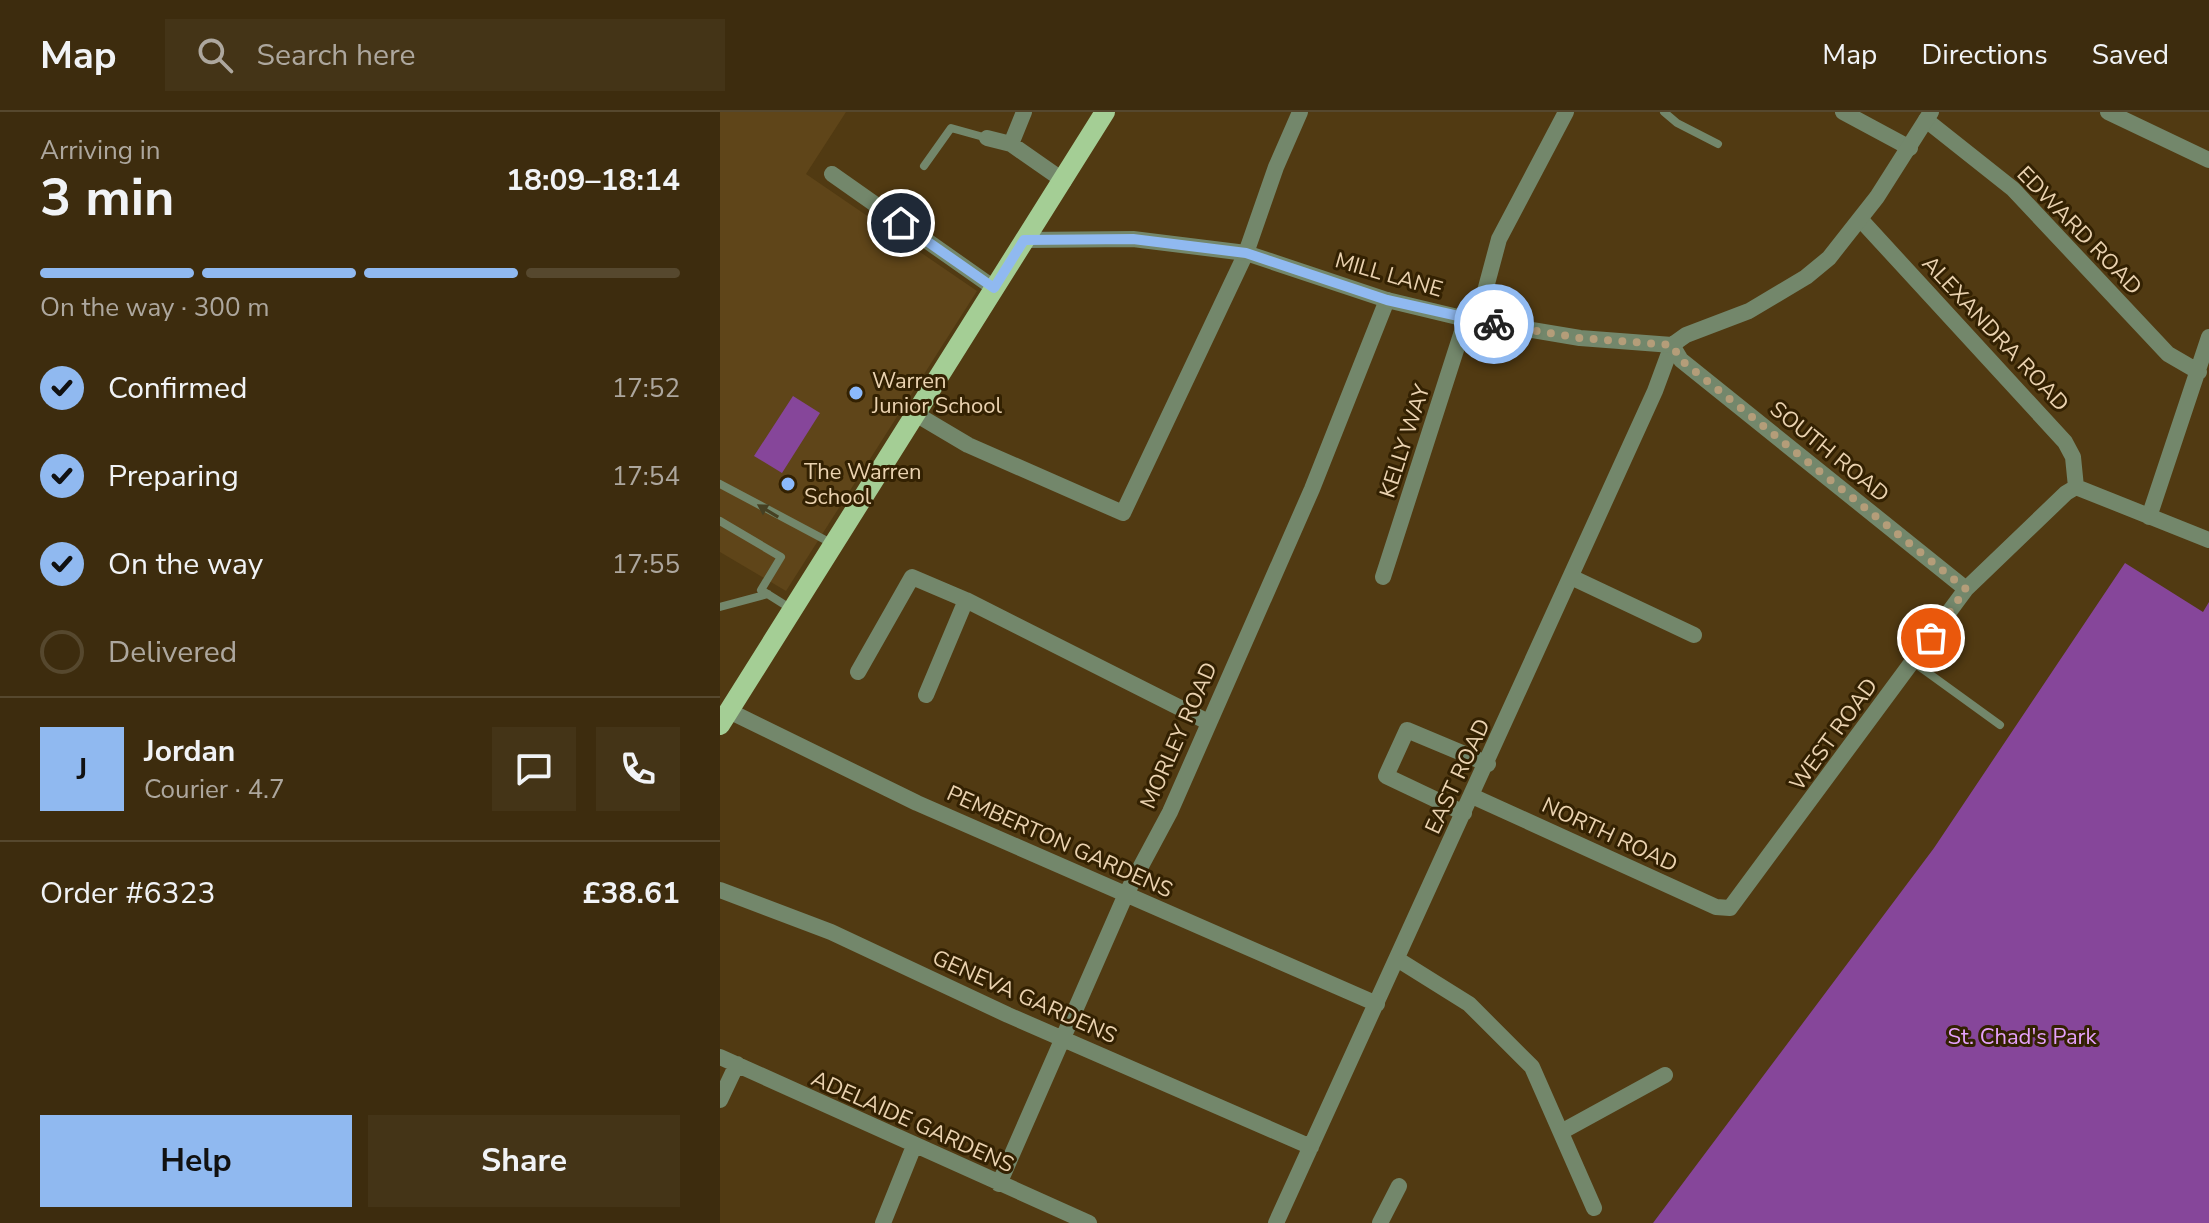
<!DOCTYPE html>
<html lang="en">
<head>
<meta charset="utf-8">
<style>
	body { margin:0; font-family:"Nunito Sans",sans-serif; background:#443417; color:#f1f3f6; height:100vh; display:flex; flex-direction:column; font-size:30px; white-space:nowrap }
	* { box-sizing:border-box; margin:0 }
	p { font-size:26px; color:#ada79e }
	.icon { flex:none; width:44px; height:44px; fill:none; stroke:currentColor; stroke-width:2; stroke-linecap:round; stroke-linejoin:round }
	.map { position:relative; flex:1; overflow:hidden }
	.side { display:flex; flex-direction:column; background:#3d2c0e; width:720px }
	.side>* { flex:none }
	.pin { position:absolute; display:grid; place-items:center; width:68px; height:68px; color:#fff; margin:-34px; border:4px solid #fff; border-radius:50%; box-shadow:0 2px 8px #0007 }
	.courier { position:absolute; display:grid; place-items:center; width:80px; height:80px; margin:-40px; border:6px solid #90b9f0; border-radius:50%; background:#fff; color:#222; box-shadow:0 2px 10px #0007 }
	.headline em { font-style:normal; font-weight:700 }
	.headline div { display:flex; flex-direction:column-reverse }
	.headline { display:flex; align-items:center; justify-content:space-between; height:136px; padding:0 40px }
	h1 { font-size:52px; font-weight:700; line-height:60px }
	.bar { display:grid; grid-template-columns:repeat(4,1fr); gap:12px 8px; align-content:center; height:96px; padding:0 40px }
	.bar i { height:10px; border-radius:6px; background:#56482e }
	.bar .active { background:#90b9f0 }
	.bar p { grid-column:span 4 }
	.line { display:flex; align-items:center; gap:20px; padding:0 40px; border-top:2px solid #56482e }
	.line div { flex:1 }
	.round { display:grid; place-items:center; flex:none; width:84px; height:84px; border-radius:0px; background:#443417 }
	ol { padding:0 40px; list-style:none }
	li { display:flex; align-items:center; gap:24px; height:88px }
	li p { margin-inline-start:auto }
	li .icon { padding:8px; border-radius:50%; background:#90b9f0; color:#111; stroke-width:4 }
	li:last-child { color:#ada79e }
	li i { width:44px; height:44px; border:4px solid #56482e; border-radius:50% }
	.action { display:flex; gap:16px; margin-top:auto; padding:16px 40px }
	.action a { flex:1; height:92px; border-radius:0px; background:#90b9f0; color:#111; font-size:32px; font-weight:700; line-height:92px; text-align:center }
	.action a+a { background:#443417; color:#f1f3f6 }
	header { display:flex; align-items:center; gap:48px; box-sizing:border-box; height:112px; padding:0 40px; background:#3d2c0e; border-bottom:2px solid #56482e }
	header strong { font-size:38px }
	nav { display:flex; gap:44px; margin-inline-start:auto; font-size:28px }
	.search { width:560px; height:72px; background:#443417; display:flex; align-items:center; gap:20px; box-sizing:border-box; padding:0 28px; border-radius:0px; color:#ada79e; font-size:30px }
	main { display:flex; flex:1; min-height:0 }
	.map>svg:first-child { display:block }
	.built { fill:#5f4519 }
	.green { fill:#86469a }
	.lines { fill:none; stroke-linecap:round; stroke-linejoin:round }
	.service { stroke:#73876b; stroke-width:8 }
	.minor { stroke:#73876b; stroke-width:16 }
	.tertiary { stroke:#73876b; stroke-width:16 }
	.primary { stroke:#a4ce95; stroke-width:20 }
	.oneway { fill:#464022 }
	.done { stroke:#b49d79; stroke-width:8; stroke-dasharray:0 14.4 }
	.route { stroke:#90b9f0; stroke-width:10 }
	.poi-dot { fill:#8bb9fc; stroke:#332102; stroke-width:3 }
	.labels { text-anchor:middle; stroke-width:6; stroke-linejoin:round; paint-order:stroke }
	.street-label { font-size:22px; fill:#ead2b0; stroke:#332102 }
	.poi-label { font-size:22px; fill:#ead2b0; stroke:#332102; text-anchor:start }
	.park-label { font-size:22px; fill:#e5a2fb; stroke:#332102 }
</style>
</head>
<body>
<header>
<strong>Map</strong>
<div class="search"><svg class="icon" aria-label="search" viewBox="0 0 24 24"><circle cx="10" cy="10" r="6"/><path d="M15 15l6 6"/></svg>Search here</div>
<nav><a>Map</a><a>Directions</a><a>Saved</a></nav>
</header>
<main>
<section class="side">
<div class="headline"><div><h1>3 min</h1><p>Arriving in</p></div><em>18:09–18:14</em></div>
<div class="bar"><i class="active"></i><i class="active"></i><i class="active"></i><i></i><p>On the way · 300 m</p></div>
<ol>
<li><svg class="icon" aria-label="check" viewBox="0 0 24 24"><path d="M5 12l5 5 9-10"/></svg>Confirmed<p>17:52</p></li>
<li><svg class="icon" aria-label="check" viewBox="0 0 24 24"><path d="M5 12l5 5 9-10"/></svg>Preparing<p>17:54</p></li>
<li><svg class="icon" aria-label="check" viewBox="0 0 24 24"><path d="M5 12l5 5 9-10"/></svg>On the way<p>17:55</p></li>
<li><i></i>Delivered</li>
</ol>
<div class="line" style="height:144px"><b class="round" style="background:#90b9f0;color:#111">J</b><div><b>Jordan</b><p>Courier · 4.7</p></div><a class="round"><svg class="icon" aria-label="chat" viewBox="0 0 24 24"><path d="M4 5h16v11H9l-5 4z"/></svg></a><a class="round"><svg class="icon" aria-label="phone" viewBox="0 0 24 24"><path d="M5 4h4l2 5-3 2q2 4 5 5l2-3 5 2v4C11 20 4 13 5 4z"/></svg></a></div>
<div class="line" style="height:104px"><div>Order #6323</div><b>£38.61</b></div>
<div class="action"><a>Help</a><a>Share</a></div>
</section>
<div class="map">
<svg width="1489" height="1111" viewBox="0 0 1489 1111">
	<rect width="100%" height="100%" fill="#513a12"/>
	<path class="built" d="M0,0H126L86,62L257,179L66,479L0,440Z"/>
	<path class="green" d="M73,284L100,301L62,361L34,344Z
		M1405,451L1483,500L1489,490V1111H933L1214,736Z"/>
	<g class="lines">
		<path class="service" d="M944,0L957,11L998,32
			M204,54L231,16L267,26
			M0,372L111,431
			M0,409L61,445L41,478L73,498
			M0,495L48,482
			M1193,550L1280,613"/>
		<path class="minor" d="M1123,0L1190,36
			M1388,0L1489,48
			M1206,8L1293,77L1448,242L1479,260
			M267,26L291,32L344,69
			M291,32L304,0
			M112,62L274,176
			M1141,108L1345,330L1353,345L1356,375
			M757,209L779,127L846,0
			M952,233L961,248L1246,477
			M194,301L248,333L403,401L526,141L556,55L580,0
			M1429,405L1489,225
			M663,465L746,207
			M851,465L974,523
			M138,560L192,465L246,488L488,610
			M206,583L246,488
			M9,599L197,691L657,892
			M752,684L996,795L1010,796L1246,477L1346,381L1356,375L1489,428
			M744,701L666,664L687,618L768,652
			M0,778L111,820L288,903L591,1035
			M677,847L749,892L812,955L874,1096
			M0,945L369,1111
			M0,988L17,952
			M841,1020L945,963
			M279,1072L406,782L450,700L592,377L667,188
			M163,1111L194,1034
			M556,1111L935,279L952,233
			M660,1111L679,1074"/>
		<path class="tertiary" d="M304,128L413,127L526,141L667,188L746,207L860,226L952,233L966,223L1029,199L1086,165L1109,146L1157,85L1211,0"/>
		<path class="primary" d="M0,613L385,0"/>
	</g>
	<defs><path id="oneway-solid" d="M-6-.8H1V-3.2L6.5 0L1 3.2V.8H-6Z" transform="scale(2)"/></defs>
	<use class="oneway" href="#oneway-solid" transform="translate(48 399) rotate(-149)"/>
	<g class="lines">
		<path class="done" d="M774,212L860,226L952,233L961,248L1246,477L1211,526"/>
		<path class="route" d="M181,111L274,176L304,128L413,127L526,141L667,188L774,212"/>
	</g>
	<g class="poi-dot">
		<circle cx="136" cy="281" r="8"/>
		<circle cx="68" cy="372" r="8"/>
	</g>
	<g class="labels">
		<g class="street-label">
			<text transform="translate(1360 118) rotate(46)" y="8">EDWARD ROAD</text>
			<text transform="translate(669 162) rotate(16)" y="8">MILL LANE</text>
			<text transform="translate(1276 221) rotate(47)" y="8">ALEXANDRA ROAD</text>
			<text transform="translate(684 329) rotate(-72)" y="8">KELLY WAY</text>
			<text transform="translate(1110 339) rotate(39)" y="8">SOUTH ROAD</text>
			<text transform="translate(1113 622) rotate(-54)" y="8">WEST ROAD</text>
			<text transform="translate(458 623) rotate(-66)" y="8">MORLEY ROAD</text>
			<text transform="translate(737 664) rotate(-65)" y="8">EAST ROAD</text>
			<text transform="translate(890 722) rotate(25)" y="8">NORTH ROAD</text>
			<text transform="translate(340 729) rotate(24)" y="8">PEMBERTON GARDENS</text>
			<text transform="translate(305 884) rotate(24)" y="8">GENEVA GARDENS</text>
			<text transform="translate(193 1009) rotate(24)" y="8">ADELAIDE GARDENS</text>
		</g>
		<g class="poi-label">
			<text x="152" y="276">Warren<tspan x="152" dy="25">Junior School</tspan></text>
			<text x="84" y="367">The Warren<tspan x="84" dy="25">School</tspan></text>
		</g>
		<g class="park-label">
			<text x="1302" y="932">St. Chad's Park</text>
		</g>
	</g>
</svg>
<div class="pin" style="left:1211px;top:526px;background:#ea580c"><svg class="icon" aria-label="bag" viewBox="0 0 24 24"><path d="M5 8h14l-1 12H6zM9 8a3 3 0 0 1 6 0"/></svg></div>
<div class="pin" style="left:181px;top:111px;background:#1f2937"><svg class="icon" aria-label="home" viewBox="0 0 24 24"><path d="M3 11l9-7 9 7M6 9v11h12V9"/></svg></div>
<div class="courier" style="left:774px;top:212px"><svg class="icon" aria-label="bike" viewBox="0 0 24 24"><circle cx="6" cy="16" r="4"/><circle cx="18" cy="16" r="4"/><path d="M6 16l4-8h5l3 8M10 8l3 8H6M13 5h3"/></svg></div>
</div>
</main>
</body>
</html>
